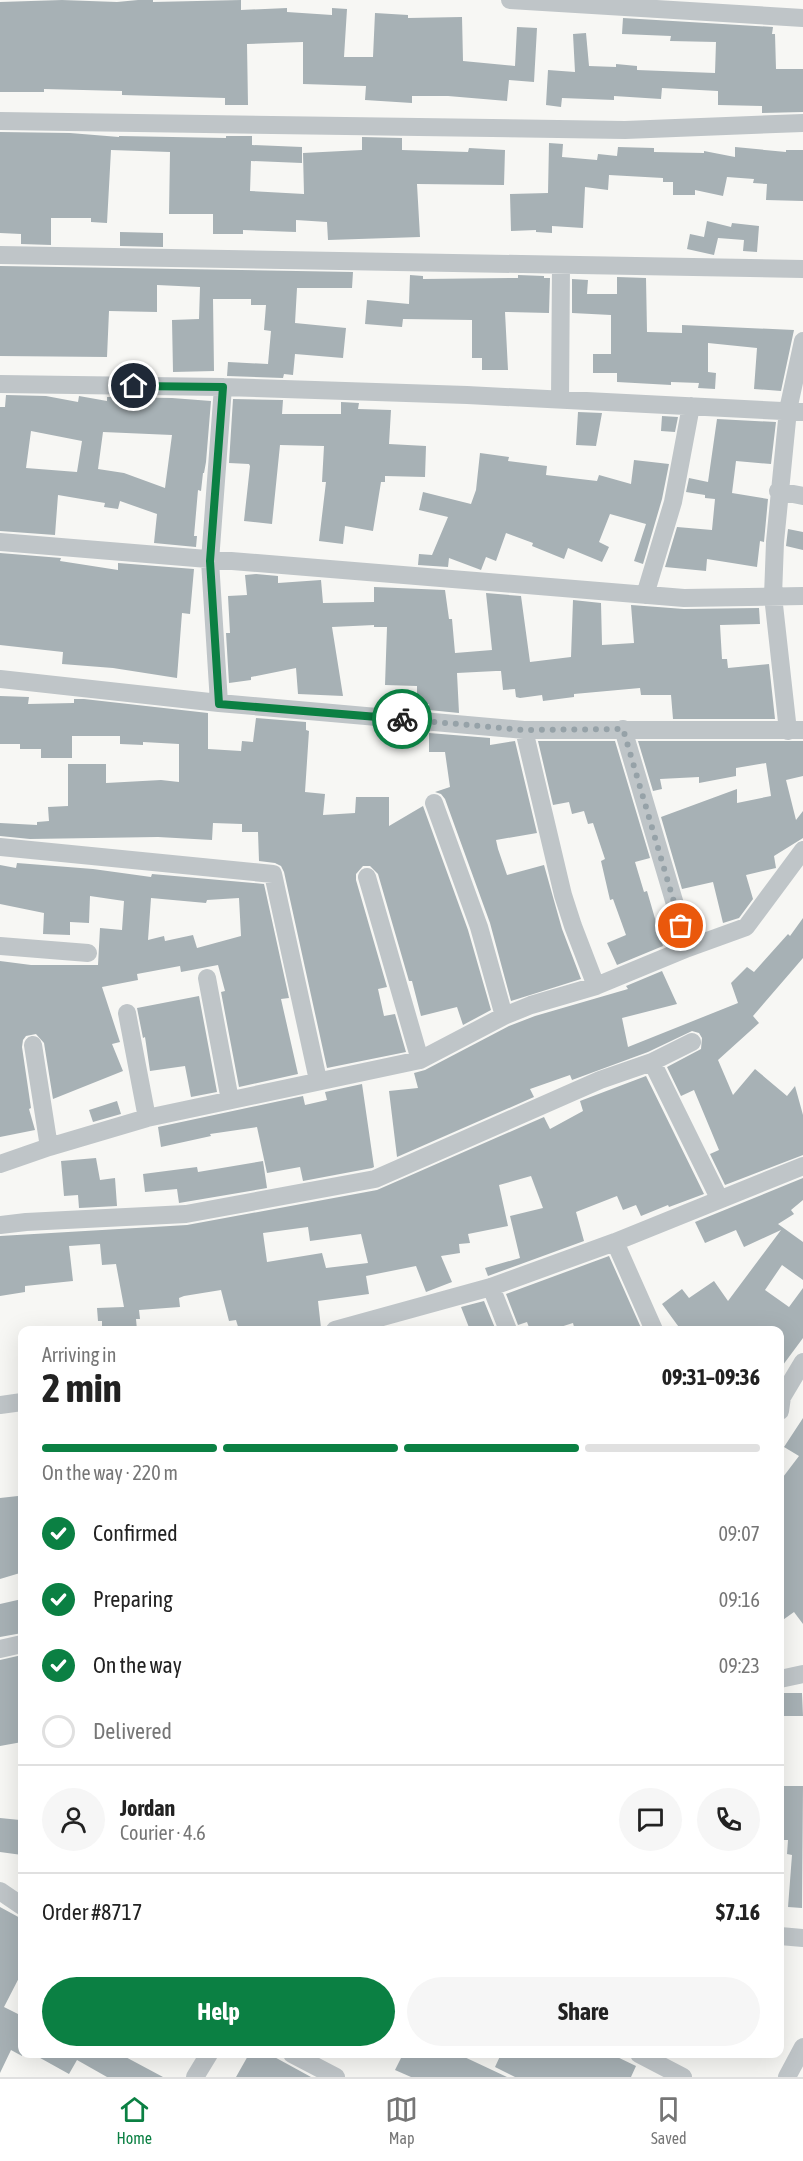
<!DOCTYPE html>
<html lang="en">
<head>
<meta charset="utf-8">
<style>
	body { margin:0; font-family:"Asap Condensed",sans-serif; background:#f6f6f6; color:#222; height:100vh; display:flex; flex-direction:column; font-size:22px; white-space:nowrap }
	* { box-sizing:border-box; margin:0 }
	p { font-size:20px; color:#767676 }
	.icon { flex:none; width:33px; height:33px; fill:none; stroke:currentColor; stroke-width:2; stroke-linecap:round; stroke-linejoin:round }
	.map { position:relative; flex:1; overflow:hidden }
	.drawer { position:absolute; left:18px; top:1326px; width:766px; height:732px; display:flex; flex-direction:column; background:#fff; border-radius:12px; box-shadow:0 6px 24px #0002 }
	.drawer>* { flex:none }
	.pin { position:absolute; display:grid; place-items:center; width:51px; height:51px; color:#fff; margin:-26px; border:3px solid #fff; border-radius:50%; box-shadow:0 2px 6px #0007 }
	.courier { position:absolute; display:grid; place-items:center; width:60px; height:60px; margin:-30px; border:4px solid #0b8043; border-radius:50%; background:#fff; color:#222; box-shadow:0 2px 8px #0007 }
	.head em { font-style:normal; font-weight:700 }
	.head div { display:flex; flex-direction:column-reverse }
	.head { display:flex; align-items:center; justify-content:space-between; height:102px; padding:0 24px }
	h1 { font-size:39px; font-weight:700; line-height:45px }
	.bar { display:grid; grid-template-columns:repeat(4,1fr); gap:9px 6px; align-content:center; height:72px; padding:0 24px }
	.bar i { height:8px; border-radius:4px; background:#e0e0e0 }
	.bar .active { background:#0b8043 }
	.bar p { grid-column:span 4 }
	.line { display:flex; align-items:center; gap:15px; padding:0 24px; border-top:2px solid #e0e0e0 }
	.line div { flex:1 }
	.round { display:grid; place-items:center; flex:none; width:63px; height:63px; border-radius:32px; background:#f6f6f6 }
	ol { padding:0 24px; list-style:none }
	li { display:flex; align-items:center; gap:18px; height:66px }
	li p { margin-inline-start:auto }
	li .icon { padding:6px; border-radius:50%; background:#0b8043; color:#fff; stroke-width:4 }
	li:last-child { color:#767676 }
	li i { width:33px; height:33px; border:3px solid #e0e0e0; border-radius:50% }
	.action { display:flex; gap:12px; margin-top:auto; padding:12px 24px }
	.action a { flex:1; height:69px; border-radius:36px; background:#0b8043; color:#fff; font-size:24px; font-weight:700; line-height:69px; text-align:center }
	.action a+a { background:#f6f6f6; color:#222 }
	.menu { display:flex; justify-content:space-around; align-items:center; height:84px; border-top:2px solid #e0e0e0; background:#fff; font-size:16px; color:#767676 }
	.menu a { display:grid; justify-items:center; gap:3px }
	.menu .active { color:#0b8043 }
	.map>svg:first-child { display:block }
	.building { fill:#a7b1b5; fill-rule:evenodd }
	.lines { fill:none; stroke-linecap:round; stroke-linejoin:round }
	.street { stroke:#bfc5c8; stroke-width:18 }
	.done { stroke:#96a2a8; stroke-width:6; stroke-dasharray:0 10.8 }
	.route { stroke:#0b8043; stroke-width:8 }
</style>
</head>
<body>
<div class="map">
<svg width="803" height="2077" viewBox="0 0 803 2077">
	<rect width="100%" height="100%" fill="#f7f7f4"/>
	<path class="building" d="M62,0L117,2L138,0H153V2L241,0V10L287,8V12L332,15V8L347,9L344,57H373L375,13L408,15V18L462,17L463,61L515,66L517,27L537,28L534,82L509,80L507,101L448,96H412V103L365,100L366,86L303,84V42L247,44L248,105H225V98L122,95V91L44,89V92H0V2Z
		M623,18L773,27L772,34H775L776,69H803V112L762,113V106L718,105V91L662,88L661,99L614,96V100L562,98L561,107L546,105L548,70L575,72L573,34L586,33L589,66L616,67V64L637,66V70L715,73L716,42L670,41L671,36L622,34Z
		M0,132L70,133L119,137V136L226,138V136H252V145L302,147V163L251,161L250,191L304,194L303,153L362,150V137L402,138V150L468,152L469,148L505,150L504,185L417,184L420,237L328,240L327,222L296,220V232L243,230V234H213V214H169L170,152L111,150L107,223L91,222V218H51V245L21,244V234L0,233Z
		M549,143L563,144L562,157L597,160L598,154L617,156L618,147L654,148V152L704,153V151L735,157V147L786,152V150H803V201L766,200L767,184L753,183L754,179L727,177L723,196L695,190V195H673V182H663V178L609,175L608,190L585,187L583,228L552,226V233L536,232V230L511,231L510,194L548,193Z
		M707,221L731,227L732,223L759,226L757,252L743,251L744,240L718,238L714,255L687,249L690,234L704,237Z
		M120,232L163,233V247L120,246Z
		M0,266L353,272L352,288H297L295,323L346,328L343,358L295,354L293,375L284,374L283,378L227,376L228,362L268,364L271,331L264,330L266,305H251V299H213L214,371L173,372L172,320L199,319L200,287L157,285V312L109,311L107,357L0,356Z
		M410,275L423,276V279L518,278V275L544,276V278H550L549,313L505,312L508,370H482V358H472V320L403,319L402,327L365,324L367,300L409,304Z
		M617,277L646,278L647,332L682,333V325L794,330L781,391L754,389L757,348L708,343V372L716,373L715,389L698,388L699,383L671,382V385L617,382V373H593V354H611V315L572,313V279L588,280L587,294H617Z
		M6,395L46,396L78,402L79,396L107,401V397L172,398L211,401L206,462L204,473H203L201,491L198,490L194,536H197L196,547L154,543L157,514L120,501L118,509L104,507L105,503L58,495L55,535L0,531V407H5ZM31,431L82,441L77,472L26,468ZM103,432L172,435L165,488L124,473L98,469Z
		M233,399L283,400L282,414H341V402L359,403L358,409L391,410L389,444L426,446L425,477L385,476V482H381L373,531L345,526L343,544L319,541L326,482H322L324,446L280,445L272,524L244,521L250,466L249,464L229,463Z
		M578,412L602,413L596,446L576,445Z
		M662,416L678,417L675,432L661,431Z
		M717,419L776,422L771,464L736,461L732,493L768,499L764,542L760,541L757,567L707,559L706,571L665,567L677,527L712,530L715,499L705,498V495L686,492L689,478L708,482Z
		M480,453L509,457L508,461L547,466L546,475L597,481L599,475L631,484L634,460L669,464L662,499L643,564L634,561L646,524L610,514L599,542L609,547L602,562L568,548L564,559L532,546L533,543L506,533L496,561L486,557L481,570L449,558L448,567L418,565L419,554L432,555L448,517L419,510L423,492L471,504L476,490Z
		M788,529L803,532V550L786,546Z
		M0,553L61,558L60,561L118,570V563L194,569L190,614L182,613L177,678L113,668L62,664L63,652L0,645Z
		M256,574L278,576V583L321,580L323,603L374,602V587L445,590L449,619H452L455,653L492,650L486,593L521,596L530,662L571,657L573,600L601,603L602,645L634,643L631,605L684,609L759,608L760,624L720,625L722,659H727L728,668L769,664L775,719H673L671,695H641L640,688L574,694V697L543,701L542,695L520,698L516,697L515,689L503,690L501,671H496L457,673L459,713L429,710V704H417V686L385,685L387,627H374V625L332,627L343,696L298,694L296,668L251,677V680L229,683L226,633H230L228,596L247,595L245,575Z
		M0,696L29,697L28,704L74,703V699H84L208,713V749L241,751L242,741L253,742L256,718L306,722V730L309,731L305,792L325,794L323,815L355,813L356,797H389V826L423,806L468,930L491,1010L463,1025L457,1007L421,1016L412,981H409L378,874L370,866H363L356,874V880L387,987L378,989L384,1016L395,1014L406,1052L327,1068L284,872L281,866L275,863L259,861L258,832H242V824L213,823L212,840L158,837L30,839L0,836V823L37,825V822L49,821L48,807L68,806V764H106V783L161,780L179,782V744L143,742V745L120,744V736H72V758H41V749H20V744H0Z
		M429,733L490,738V745L515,741L537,833L496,840L498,849L507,875L544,865L562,929L581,979L511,1001L490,923L445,799L441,794L435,792L450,787L445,752H429Z
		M538,741H615L650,858L635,862L644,892L647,891L663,946L617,965L607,943L626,935L613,899L610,900L601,861L605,859L593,823L588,824L584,811L572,814L569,802L553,805Z
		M638,741H803V776L786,780L796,820L803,811V838L774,856L776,868L746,875L753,899L739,918L723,923L713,882L682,889L661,817L737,789V803L771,796L766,763L736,768V776L699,783V777L660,779L662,789L653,791Z
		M17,863L93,869L151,877L152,874L264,884L289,998L281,999L298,1074L239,1087L221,992L225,991L218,965L181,972L180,966L137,974L138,980L102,987L120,1042L112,1044L123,1071L53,1099L44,1043L36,1034L26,1036L23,1040L22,1047L31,1108L29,1109L35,1130L0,1137V961L31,965H98L100,928L122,930L124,901L90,896L89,923L70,922V935L43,934L44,913L0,904V865L16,868ZM151,898L206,903L207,900L239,898L241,936L197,948L193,935L165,941L164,936L148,940Z
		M803,918V958L753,1016L759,1023L718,1060L733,1095L755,1069L787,1096L795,1086L803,1115V1155L725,1185L710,1154L719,1150L694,1090L681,1096L667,1067L701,1049L702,1038L699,1033L692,1031L648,1052L572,1080L570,1075L530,1089L534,1097L397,1157L389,1091L418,1088L414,1073L425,1070L509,1026L535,1016L628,989L626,986L662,971L677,1004L622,1018L628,1047L738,1003L731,983L747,967L754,972L788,934L790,936Z
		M199,996L217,1092L191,1097L185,1066L150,1071L145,1037L143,1038L137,1008Z
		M646,1076L704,1194L669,1207L668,1205L641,1216L636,1205L623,1210L617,1196L576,1212L584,1241L488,1276L485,1268L520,1258L510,1216L543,1208L531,1176L499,1185L508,1226L468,1234L470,1243L459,1244L460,1253L441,1256L452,1282L426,1292L416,1266L366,1276L369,1294L318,1301L321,1328L301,1330H239L236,1320L229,1321L221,1290L184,1296L179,1298L180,1307L139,1310L140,1319H136L137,1330H102V1321H98L97,1308L124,1307L116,1264L102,1265L100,1244L69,1246L73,1281L25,1286V1292L0,1296V1236L187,1225L377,1190L544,1117L550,1129L583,1111L580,1101ZM308,1227L310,1241L361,1234L368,1263L326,1268L322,1253L267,1262L263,1233Z
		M362,1084L374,1167L372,1168L303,1181L300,1167L267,1173L257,1127L210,1134L211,1136L161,1147L158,1127L303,1096L305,1105L327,1100L325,1092Z
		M117,1101L121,1114L93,1122L89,1110Z
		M96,1158L100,1180L115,1178L117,1206L79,1208L78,1195L64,1196L61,1161Z
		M263,1161L267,1188L179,1203L177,1189L145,1192L143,1174L197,1167L198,1172Z
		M803,1178V1200L791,1210L794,1214L778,1224L803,1242V1280L782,1265L765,1290L789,1307L803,1288V1338L780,1369V1330H681L662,1304L682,1289L689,1298L714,1281L728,1301L781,1230L744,1247L736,1230L705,1243L695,1222Z
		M609,1256L642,1330H581L579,1326L574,1327L573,1323L551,1330H530L527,1322L518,1325L506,1294Z
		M484,1301L495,1328L489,1330H470L461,1307Z
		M803,1418V1624L794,1612L780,1622V1481L799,1456L784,1447Z
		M18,1496L20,1516H22V1563L18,1565L20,1573L0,1579V1498Z
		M22,1599V1633L0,1637V1604Z
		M22,1655V1742L0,1746V1660Z
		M780,1693H802L803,1716H780Z
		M780,1786H803L802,1908L788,1907L792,1855L787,1854L788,1840H780Z
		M0,1818L20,1820L18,1841H22V1855L0,1852Z
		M0,1907L22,1919V1972L4,2007L22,2016V2056L11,2050L0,2073Z
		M33,2054H120L163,2077H107L77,2060L69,2074Z
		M249,2054H269L311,2077H236Z
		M403,2054H458L507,2077H411L395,2070Z
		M501,2054H611L636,2066L631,2077H515L495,2067Z"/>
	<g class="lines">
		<path class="street" d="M510,0L803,18
			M0,121L625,130L803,123
			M0,255L803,269
			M0,384L223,387L467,395L803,412
			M560,400L561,265
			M778,491L803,496
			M0,542L684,598L803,596
			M645,595L673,502L691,406
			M0,679L219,703L524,730H803
			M219,703L210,561L223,387
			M623,729L688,948
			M524,730L563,895L573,926L596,986
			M788,731L773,596L775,542L788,410L803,341
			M434,803L479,927L504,1016
			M0,847L273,874L318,1080
			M367,877L420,1060
			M0,946L88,953
			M207,978L230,1100
			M127,1013L147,1118
			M33,1045L49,1147
			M652,1062L719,1198
			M0,1164L49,1147L147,1118L420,1060L504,1016L531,1005L596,986L688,948L746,927L803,850
			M0,1225L26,1222L186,1214L375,1179L600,1080L652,1062L692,1042
			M615,1242L654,1330
			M491,1287L508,1330
			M335,1330L491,1287L615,1242L803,1166
			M0,1405L22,1402
			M780,1411L782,1397L803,1362
			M0,1649L22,1644
			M780,1679L803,1674
			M0,1891L22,1906
			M780,1936L803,1938
			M292,2054L336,2077
			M639,2054L683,2077
			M195,2077L209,2054
			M787,2077L803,2047"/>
	</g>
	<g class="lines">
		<path class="done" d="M402,719L524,730L623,729L681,926"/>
		<path class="route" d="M134,386L223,387L210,561L219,704L402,719"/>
	</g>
</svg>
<div class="pin" style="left:681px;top:926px;background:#ea580c"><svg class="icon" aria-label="bag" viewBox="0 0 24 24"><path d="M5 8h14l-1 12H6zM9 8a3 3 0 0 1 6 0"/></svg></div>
<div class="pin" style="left:134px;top:386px;background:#1f2937"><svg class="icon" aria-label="home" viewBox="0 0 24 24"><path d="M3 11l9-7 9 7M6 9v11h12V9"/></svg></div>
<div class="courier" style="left:402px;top:719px"><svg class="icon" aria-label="bike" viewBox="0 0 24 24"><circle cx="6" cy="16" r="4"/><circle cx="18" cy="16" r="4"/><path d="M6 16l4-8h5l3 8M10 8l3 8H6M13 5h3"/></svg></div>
<section class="drawer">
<div class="head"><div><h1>2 min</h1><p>Arriving in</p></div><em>09:31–09:36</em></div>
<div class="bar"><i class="active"></i><i class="active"></i><i class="active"></i><i></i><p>On the way · 220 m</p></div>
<ol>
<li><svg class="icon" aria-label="check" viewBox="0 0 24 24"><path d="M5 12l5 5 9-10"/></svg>Confirmed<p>09:07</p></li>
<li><svg class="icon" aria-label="check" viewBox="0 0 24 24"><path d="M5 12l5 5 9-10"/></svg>Preparing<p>09:16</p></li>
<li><svg class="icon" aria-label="check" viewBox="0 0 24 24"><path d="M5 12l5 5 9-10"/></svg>On the way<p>09:23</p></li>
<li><i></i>Delivered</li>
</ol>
<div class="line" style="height:108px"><a class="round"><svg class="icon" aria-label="person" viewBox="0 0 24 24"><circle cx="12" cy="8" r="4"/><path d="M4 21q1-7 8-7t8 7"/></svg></a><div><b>Jordan</b><p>Courier · 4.6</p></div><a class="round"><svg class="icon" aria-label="chat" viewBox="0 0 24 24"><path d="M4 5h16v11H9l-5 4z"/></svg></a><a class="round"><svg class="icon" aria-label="phone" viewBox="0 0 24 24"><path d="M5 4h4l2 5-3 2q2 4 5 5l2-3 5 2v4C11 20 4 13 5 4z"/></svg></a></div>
<div class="line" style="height:78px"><div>Order #8717</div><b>$7.16</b></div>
<div class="action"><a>Help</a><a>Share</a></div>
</section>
</div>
<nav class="menu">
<a class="active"><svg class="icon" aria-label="home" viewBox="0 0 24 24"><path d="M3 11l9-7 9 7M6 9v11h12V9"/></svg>Home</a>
<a><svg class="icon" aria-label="map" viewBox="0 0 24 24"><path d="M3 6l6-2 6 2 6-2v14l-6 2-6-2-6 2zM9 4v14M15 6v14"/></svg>Map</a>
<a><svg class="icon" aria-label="saved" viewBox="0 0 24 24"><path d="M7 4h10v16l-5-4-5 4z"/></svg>Saved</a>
</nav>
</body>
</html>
